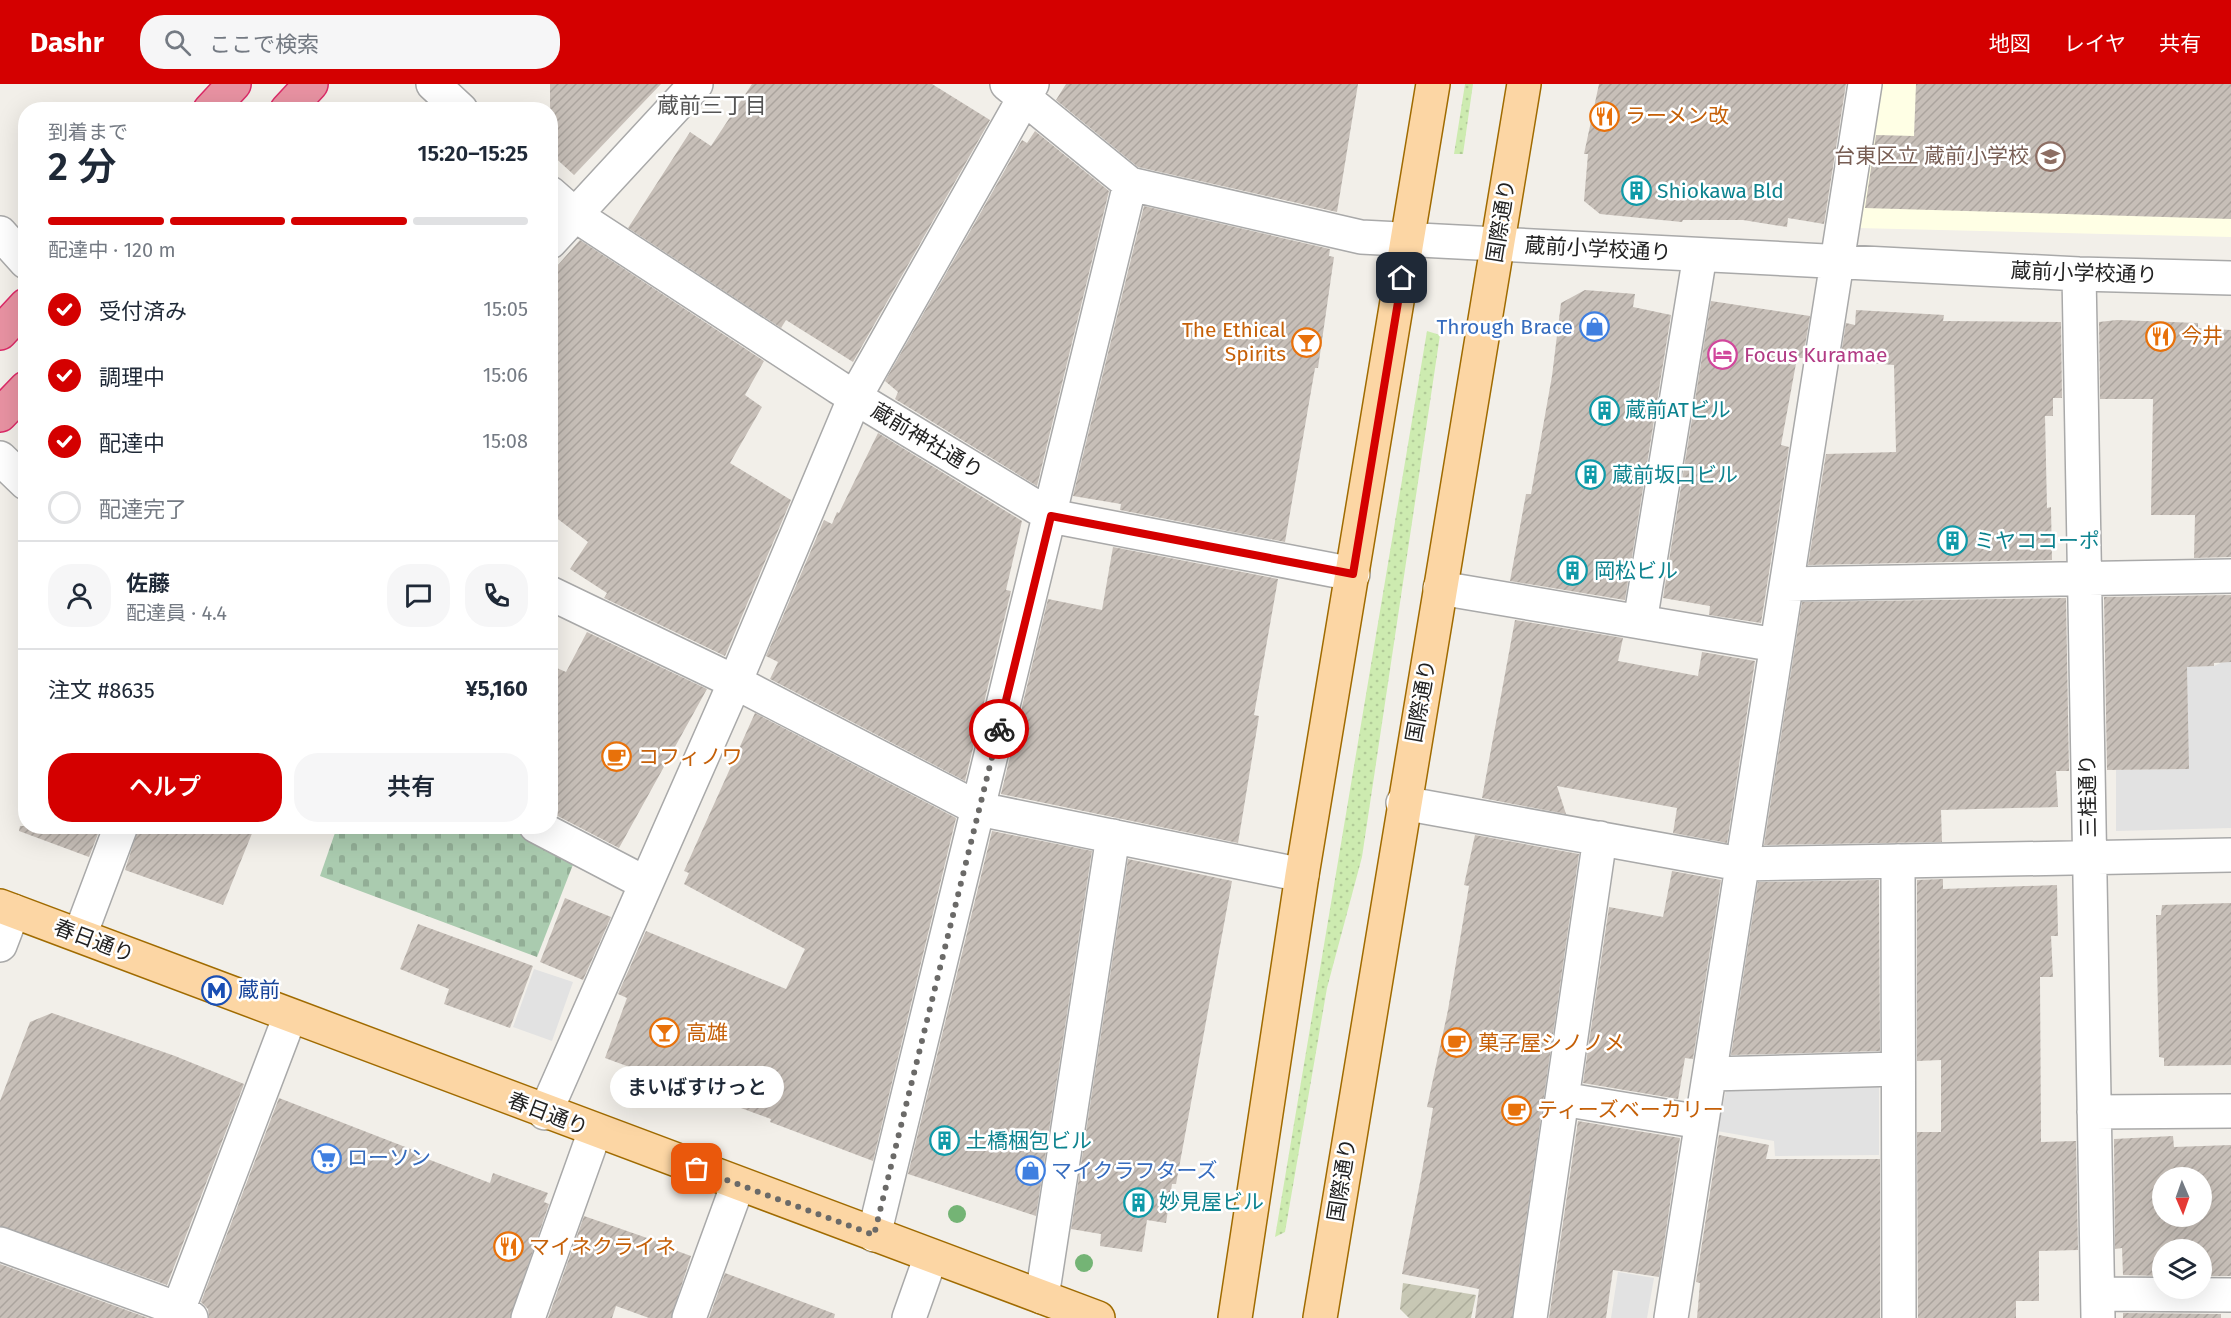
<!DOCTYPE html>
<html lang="ja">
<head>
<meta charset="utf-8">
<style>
	body { margin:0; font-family:"Fira Sans","Noto Sans JP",sans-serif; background:#f6f6f7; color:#1f2937; height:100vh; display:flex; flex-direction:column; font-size:22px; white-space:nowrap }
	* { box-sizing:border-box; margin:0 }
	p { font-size:20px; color:#747a83 }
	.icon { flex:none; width:33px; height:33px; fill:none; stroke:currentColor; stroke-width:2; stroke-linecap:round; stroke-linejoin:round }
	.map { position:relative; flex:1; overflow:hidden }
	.panel { position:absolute; left:18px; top:18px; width:540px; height:732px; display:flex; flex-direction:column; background:#fff; border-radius:24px; box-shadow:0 6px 24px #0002 }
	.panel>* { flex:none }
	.needle { width:39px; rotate:178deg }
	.controls { position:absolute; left:2152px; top:1083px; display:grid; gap:12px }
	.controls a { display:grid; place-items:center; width:60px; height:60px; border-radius:50%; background:#fff; box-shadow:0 6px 24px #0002; font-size:30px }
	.pin { position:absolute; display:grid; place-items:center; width:51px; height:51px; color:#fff; margin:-26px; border-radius:12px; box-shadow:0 3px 9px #0006 }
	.courier { position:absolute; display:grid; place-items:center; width:60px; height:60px; margin:-30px; border:4px solid #d40000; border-radius:50%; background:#fff; color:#222; box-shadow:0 2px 8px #0007 }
	.bubble { position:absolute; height:42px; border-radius:21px; background:#fff; box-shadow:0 6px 24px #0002; font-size:20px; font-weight:600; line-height:42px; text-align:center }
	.head em { font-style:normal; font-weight:600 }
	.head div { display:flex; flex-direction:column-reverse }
	.head { display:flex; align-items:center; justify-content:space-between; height:102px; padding:0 30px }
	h1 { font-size:39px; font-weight:600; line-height:45px }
	.bar { display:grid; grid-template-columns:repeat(4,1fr); gap:9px 6px; align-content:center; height:72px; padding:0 30px }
	.bar i { height:8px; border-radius:4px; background:#e0e1e3 }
	.bar .on { background:#d40000 }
	.bar p { grid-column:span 4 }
	.line { display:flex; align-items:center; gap:15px; padding:0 30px; border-top:2px solid #e0e1e3 }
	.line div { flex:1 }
	.round { display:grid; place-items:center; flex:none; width:63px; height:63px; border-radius:24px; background:#f6f6f7 }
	ol { padding:0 30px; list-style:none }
	li { display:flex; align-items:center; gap:18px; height:66px }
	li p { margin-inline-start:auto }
	li .icon { padding:6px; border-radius:50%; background:#d40000; color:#fff; stroke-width:4 }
	li:last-child { color:#747a83 }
	li i { width:33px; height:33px; border:3px solid #e0e1e3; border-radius:50% }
	.primary-button { display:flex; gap:12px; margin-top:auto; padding:12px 30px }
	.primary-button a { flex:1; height:69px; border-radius:24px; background:#d40000; color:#fff; font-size:24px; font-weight:600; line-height:69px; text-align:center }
	.primary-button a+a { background:#f6f6f7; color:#1f2937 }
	header { display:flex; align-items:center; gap:36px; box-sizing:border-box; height:84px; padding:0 30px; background:#d40000; color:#fff }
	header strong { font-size:28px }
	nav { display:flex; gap:33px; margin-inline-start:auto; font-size:21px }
	.search { width:420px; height:54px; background:#f6f6f7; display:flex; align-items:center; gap:15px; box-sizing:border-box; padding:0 21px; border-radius:24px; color:#747a83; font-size:22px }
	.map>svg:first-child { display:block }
	.education { fill:#ffffe5 }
	.construction { fill:url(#construction-furrows) }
	.grass { fill:url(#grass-dots) }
	.cemetery { fill:url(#cemetery-stones) }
	.parking { fill:#e2e2e2 }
	.building { fill:url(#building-hatch); fill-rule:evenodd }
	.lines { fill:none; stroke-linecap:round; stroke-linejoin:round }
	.minor-casing { stroke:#a9a9a9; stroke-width:36 }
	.major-casing { stroke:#a06b00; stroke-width:36 }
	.highway-casing { stroke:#dc2a67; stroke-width:36 }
	.minor { stroke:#fff; stroke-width:33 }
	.major { stroke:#fcd6a4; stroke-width:33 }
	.highway { stroke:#e892a2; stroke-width:33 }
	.tree { fill:#74b475 }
	.done { stroke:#6b6a68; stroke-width:6; stroke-dasharray:0 10.8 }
	.route { stroke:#d40000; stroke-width:8 }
	.labels { text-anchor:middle; stroke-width:5; stroke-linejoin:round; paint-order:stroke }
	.food-label { font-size:21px; fill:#c56008; stroke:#fff; text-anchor:start }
	.education-label { font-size:21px; fill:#785e54; stroke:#fff; text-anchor:end }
	.culture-label { font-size:21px; fill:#0d838f; stroke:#fff; text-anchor:start }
	.street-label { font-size:21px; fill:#222; stroke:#fff }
	.shop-label { font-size:21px; fill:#366cbe; stroke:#fff; text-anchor:start }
	.hotel-label { font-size:21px; fill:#b23c85; stroke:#fff; text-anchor:start }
	.transit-label { font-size:21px; fill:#164399; stroke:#fff; text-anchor:start }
	.neighbourhood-label { font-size:22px; fill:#555; stroke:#fff }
</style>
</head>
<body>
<header>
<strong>Dashr</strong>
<div class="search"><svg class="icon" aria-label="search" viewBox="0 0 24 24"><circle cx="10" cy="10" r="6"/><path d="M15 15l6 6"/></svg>ここで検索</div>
<nav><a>地図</a><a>レイヤ</a><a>共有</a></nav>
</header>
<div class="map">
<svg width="2231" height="1234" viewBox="0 0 2231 1234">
	<defs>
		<pattern id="construction-furrows" width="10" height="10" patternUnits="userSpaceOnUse" patternTransform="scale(1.5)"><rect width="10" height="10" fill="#c7c7b4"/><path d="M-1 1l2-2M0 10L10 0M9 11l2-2" fill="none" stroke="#abab9a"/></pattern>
		<pattern id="grass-dots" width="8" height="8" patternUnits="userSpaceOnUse" patternTransform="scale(1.5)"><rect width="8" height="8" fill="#cdebb0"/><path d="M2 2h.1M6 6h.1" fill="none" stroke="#b0c997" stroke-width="1.8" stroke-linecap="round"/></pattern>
		<pattern id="cemetery-stones" width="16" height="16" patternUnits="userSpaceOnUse" patternTransform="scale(1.5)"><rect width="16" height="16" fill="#aacbaf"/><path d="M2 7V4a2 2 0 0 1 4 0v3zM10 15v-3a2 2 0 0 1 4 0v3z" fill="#92ae96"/></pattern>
		<pattern id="building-hatch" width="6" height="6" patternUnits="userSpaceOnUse" patternTransform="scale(1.5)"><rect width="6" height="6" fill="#c7bfb8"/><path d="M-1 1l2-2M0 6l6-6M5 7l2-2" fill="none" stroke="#aba49e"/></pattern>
	</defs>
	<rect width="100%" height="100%" fill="#f2efe9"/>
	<path class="education" d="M1880,0H2231V153L1857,144Z"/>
	<path class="construction" d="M1403,1199L1476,1211L1471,1234H1409L1400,1225Z"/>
	<path class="grass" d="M1465,0H1473L1463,70H1454Z
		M1427,247L1440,251L1362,773L1327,904L1285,1148L1275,1153Z"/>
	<path class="cemetery" d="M337,743H507L574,778L537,873L320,792Z"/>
	<path class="parking" d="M2223,578H2231V744L2116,747V686L2188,685L2187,583L2214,582Z
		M534,885L573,898L552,957L513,943Z
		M1879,1000V1071L1775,1072L1774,1057L1717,1047L1727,1002Z
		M1618,1188L1654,1194L1647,1234H1611Z"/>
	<path class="building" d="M550,0H661L574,91L550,69Z
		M752,0H932L990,36L853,278L786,236L781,244L628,144L690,48L711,62Z
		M1066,0H1358L1337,128L1138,83L1056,16Z
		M1599,0H1846L1824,140L1788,134L1787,143L1743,136H1683L1682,138L1600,130L1584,117L1588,70H1584Z
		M1916,0H2231V135L1865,124L1876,51L1914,52Z
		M1035,47L1109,107L1037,402L895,315L898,308L885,297L1022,56L1027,59Z
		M1144,122L1330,165L1329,172L1334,173L1318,284H1315L1285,458L1120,426L1121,420L1073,412Z
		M580,156L764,277L745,311L762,323L730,379L791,416L725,572L604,514L607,509L570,485L588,458L550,429V190Z
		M1585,206L1635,210L1633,223L1671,231L1625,516L1510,497L1526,410H1531L1552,292L1561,219Z
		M1711,217L1810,232L1803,274H1797L1781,361L1789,363L1761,539L1709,531L1710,522L1663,514Z
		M1856,226L1944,231L1943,237L2061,238L2062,314H2053V332H2045L2047,424L2051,423L2052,476L1808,481L1826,370L1896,368L1894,281L1840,277L1846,239L1855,241Z
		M2117,236L2198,239V244L2231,246V473L2194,474L2195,431H2151L2153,315H2100L2099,238Z
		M878,349L1022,437L1006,506L1011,507L965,697L770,595L778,578L766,572L824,436L832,440L837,428L839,429Z
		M1113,463L1278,495L1254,631L1259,632L1238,759L1001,710L1048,515L1102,526Z
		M2231,511V578L2214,579V582L2187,583L2189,685L2107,686L2104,513Z
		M2066,514L2069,687H2056L2058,723L1941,726L1942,758L1764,761L1802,518Z
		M1515,536L1623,554L1618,577L1698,592L1702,568L1755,577L1727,759L1673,749L1677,724L1557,702L1566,730L1482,714Z
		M587,548L707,605L619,764L550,728V581L566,588Z
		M755,629L956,734L873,1077L770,1038L771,1035L605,974L627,914L618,910L646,847L786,905L805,865L684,800L689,789L684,787Z
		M20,742H101L89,773L19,747Z
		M139,742H255L223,821L125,786Z
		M992,747L1092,767L1036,1132L908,1090Z
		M1475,751L1579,770L1512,1234H1475L1479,1205L1402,1190L1421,1093L1433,1024L1427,1023L1448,926L1469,802L1464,801Z
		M1128,775L1232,797L1176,1100H1172L1166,1139L1147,1136L1142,1168L1100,1162L1101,1150L1071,1145Z
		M1672,787L1721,796L1693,975L1685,974L1678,1015L1583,999L1609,823L1663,833Z
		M1943,795V805L2057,801L2058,852H2051L2053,893H2040L2041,1058L2076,1057L2078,1166L2039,1167V1217H2016V1234H1918L1917,1048H1941V976L1917,977V796Z
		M1879,796L1880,967L1731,971L1758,798Z
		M565,814L611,833L583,896L540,878Z
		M2231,819V981L2164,982V974L2159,973L2156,831H2161L2162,821Z
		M418,840L533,882L510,944L444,920L449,905L400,885Z
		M52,929L175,972L244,1000L167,1201L0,1142V1017L30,938Z
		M279,1014L413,1066L412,1069L490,1099L493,1089L548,1109L544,1118L549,1120L510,1234H209L208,1225L201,1218Z
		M1578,1037L1680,1054L1659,1193L1613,1186L1606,1234H1549Z
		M1719,1051L1769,1061L1766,1075H1880V1234H1697L1700,1199L1696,1198Z
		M2173,1052L2174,1063L2231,1061V1192H2202V1166H2163V1192L2123,1191L2122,1164L2115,1165L2114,1055ZM2163,1094H2202V1132H2163Z
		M584,1132L670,1162L669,1164L691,1172L671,1234H649L616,1222L612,1234H548Z
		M0,1180L148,1234H0Z
		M725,1189L835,1230L834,1234H709Z
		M2123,1229L2221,1230V1234H2123Z"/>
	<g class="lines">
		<defs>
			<path id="minor" d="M433,0L461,26
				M1007,0L1130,100L1361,153L2079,190L2231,194
				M550,109L575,131L838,303L1051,432L1353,490
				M0,149L26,178
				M550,158L696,0
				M2079,190L2098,1234
				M0,374L26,399
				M1787,500L2231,492
				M1440,504L1776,561
				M550,509L735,598L979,725L1302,791
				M1640,538L1700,171
				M1403,719L1740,780L2231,771
				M536,742L645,799
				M1898,777L1899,1234
				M80,851L121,742
				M0,861L13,827
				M1710,990L1898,985
				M1562,1015L1701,1038
				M2094,1028L2231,1027
				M545,1029L735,598L855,313L1032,0
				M874,1151L1130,100
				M0,1160L178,1225L191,1234
				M2099,1210L2231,1211
				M1042,1213L1113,752
				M175,1234L290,932
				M528,1234L595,1047
				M689,1234L738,1100
				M909,1234L931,1172
				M1530,1234L1600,754
				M1671,1234L1865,0"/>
			<path id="major" d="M0,822L1098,1234
				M1235,1234L1302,791L1433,0
				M1320,1234L1524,0"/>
			<path id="highway" d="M210,26L234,0
				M287,26L311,0
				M0,249L26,221
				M0,331L26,304"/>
		</defs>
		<use href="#minor" class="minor-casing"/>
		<use href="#major" class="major-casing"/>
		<use href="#highway" class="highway-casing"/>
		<use href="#minor" class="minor"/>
		<use href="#major" class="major"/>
		<use href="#highway" class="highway"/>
	</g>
	<g class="tree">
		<circle cx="657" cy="1015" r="9"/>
		<circle cx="957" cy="1130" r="9"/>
		<circle cx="1084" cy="1179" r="9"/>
	</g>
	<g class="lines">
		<path class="done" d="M697,1085L874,1151L999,645"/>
		<path class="route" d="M999,645L1051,432L1353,490L1402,194"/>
	</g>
	<defs>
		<symbol id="restaurant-ring" viewBox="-11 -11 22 22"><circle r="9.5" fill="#fff" stroke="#e8710a" stroke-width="1.5"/><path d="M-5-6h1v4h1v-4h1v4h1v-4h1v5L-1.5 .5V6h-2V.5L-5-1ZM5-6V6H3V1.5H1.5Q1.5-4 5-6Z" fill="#e8710a"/></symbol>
		<symbol id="school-ring" viewBox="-11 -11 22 22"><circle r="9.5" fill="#fff" stroke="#8d6e63" stroke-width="1.5"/><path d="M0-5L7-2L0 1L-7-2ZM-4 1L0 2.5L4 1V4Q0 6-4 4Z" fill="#8d6e63"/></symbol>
		<symbol id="building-ring" viewBox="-11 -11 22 22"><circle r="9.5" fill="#fff" stroke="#0f9aa8" stroke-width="1.5"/><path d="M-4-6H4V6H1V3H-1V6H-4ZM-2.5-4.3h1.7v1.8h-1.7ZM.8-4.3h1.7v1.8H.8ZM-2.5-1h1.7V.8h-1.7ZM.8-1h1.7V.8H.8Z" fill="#0f9aa8"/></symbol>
		<symbol id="shop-ring" viewBox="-11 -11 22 22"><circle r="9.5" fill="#fff" stroke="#3f7fe0" stroke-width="1.5"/><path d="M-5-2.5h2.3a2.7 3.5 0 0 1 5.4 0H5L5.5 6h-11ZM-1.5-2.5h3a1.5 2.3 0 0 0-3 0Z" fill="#3f7fe0"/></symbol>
		<symbol id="bar-ring" viewBox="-11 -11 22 22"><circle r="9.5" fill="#fff" stroke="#e8710a" stroke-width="1.5"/><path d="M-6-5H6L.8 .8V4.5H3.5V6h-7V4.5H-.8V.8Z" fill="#e8710a"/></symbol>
		<symbol id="hotel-ring" viewBox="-11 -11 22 22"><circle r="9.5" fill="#fff" stroke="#d1479c" stroke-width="1.5"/><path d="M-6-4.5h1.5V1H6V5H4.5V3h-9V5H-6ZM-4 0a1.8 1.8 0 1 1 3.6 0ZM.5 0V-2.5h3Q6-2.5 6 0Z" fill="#d1479c"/></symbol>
		<symbol id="cafe-ring" viewBox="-11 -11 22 22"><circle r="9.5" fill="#fff" stroke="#e8710a" stroke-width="1.5"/><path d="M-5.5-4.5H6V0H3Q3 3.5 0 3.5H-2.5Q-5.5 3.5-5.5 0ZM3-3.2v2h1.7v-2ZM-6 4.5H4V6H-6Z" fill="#e8710a"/></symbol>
		<symbol id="metro-ring" viewBox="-11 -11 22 22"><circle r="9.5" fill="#fff" stroke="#1a4fb4" stroke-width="1.5"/><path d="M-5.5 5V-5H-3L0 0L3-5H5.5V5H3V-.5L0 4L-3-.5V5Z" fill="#1a4fb4"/></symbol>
		<symbol id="supermarket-ring" viewBox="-11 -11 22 22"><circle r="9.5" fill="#fff" stroke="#3f7fe0" stroke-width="1.5"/><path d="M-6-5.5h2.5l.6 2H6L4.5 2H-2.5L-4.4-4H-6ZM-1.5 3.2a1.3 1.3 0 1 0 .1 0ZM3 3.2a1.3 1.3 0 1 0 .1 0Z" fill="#3f7fe0"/></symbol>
	</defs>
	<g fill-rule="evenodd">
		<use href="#restaurant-ring" x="1588" y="16" width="33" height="33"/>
		<use href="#school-ring" x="2034" y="56" width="33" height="33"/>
		<use href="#building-ring" x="1620" y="90" width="33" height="33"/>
		<use href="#shop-ring" x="1578" y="226" width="33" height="33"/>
		<use href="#restaurant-ring" x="2144" y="236" width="33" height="33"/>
		<use href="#bar-ring" x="1290" y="242" width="33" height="33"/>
		<use href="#hotel-ring" x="1706" y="254" width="33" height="33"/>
		<use href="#building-ring" x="1588" y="310" width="33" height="33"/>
		<use href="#building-ring" x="1574" y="374" width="33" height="33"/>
		<use href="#building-ring" x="1936" y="440" width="33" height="33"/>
		<use href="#building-ring" x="1556" y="470" width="33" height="33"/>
		<use href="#cafe-ring" x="600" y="656" width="33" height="33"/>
		<use href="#metro-ring" x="200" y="890" width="33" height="33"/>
		<use href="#bar-ring" x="648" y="932" width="33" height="33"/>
		<use href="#cafe-ring" x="1440" y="942" width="33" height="33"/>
		<use href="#cafe-ring" x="1500" y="1010" width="33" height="33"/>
		<use href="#building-ring" x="928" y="1040" width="33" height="33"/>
		<use href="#supermarket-ring" x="310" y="1058" width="33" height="33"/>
		<use href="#shop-ring" x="1014" y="1070" width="33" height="33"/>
		<use href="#building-ring" x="1122" y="1102" width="33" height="33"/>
		<use href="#restaurant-ring" x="492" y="1146" width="33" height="33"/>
	</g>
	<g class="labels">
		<g class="food-label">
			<text x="1625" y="39">ラーメン改</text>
			<text x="1286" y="253" text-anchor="end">The Ethical<tspan x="1286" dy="24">Spirits</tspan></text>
			<text x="2181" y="259">今井</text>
			<text x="638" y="680">コフィノワ</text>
			<text x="686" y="956">高雄</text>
			<text x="1478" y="966">菓子屋シノノメ</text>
			<text x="1537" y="1033">ティーズベーカリー</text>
			<text x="529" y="1170">マイネクライネ</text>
		</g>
		<g class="education-label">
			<text x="2029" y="79">台東区立 蔵前小学校</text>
		</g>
		<g class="culture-label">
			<text x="1657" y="114">Shiokawa Bld</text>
			<text x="1625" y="333">蔵前ATビル</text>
			<text x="1612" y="398">蔵前坂口ビル</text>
			<text x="1974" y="464">ミヤココーポ</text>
			<text x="1594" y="494">岡松ビル</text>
			<text x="966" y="1064">土橋梱包ビル</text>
			<text x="1159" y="1125">妙見屋ビル</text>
		</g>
		<g class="street-label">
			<text transform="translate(1501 137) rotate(-81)" y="7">国際通り</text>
			<text transform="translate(1598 165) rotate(3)" y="7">蔵前小学校通り</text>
			<text transform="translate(2084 189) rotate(2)" y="7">蔵前小学校通り</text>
			<text transform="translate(927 357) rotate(31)" y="7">蔵前神社通り</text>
			<text transform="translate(1421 617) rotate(-80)" y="7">国際通り</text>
			<text transform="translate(2088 712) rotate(-91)" y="7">三桂通り</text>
			<text transform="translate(94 857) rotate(21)" y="7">春日通り</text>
			<text transform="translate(548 1030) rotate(21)" y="7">春日通り</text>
			<text transform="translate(1342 1096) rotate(-81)" y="7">国際通り</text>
		</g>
		<g class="shop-label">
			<text x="1573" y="250" text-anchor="end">Through Brace</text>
			<text x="347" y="1081">ローソン</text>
			<text x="1051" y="1094">マイクラフターズ</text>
		</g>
		<g class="hotel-label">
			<text x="1744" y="278">Focus Kuramae</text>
		</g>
		<g class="transit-label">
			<text x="238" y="913">蔵前</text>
		</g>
		<g class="neighbourhood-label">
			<text x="712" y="29">蔵前三丁目</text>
		</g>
	</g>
</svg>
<div class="controls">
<a><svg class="needle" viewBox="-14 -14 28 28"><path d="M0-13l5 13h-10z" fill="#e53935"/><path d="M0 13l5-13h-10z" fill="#747a83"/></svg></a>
<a><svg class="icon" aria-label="layers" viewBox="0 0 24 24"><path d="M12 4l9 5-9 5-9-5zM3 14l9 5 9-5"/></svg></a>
</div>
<div class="pin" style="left:697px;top:1085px;background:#ea580c"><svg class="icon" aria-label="bag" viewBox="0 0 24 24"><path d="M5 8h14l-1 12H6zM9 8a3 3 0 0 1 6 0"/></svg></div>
<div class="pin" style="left:1402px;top:194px;background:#1f2937"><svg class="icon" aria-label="home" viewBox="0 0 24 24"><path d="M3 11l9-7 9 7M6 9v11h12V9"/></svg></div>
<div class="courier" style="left:999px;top:645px"><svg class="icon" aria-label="bike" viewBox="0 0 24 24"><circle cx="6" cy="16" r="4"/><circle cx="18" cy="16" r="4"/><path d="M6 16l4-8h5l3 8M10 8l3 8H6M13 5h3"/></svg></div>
<div class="bubble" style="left:610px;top:982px;width:174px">まいばすけっと</div>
<section class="panel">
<div class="head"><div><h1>2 分</h1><p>到着まで</p></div><em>15:20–15:25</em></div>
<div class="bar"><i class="on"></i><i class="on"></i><i class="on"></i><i></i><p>配達中 · 120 m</p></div>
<ol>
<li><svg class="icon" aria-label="check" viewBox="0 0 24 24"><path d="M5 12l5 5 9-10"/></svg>受付済み<p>15:05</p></li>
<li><svg class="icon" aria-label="check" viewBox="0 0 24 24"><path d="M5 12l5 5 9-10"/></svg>調理中<p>15:06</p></li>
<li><svg class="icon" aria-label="check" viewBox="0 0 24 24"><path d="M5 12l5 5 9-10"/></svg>配達中<p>15:08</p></li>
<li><i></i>配達完了</li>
</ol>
<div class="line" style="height:108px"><a class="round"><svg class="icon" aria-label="person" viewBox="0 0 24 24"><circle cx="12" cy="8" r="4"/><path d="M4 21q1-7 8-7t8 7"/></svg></a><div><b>佐藤</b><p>配達員 · 4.4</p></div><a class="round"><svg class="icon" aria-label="chat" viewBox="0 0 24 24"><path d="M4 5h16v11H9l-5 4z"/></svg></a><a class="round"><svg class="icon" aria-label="phone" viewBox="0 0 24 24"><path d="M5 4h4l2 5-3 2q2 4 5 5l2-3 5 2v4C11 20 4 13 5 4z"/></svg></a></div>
<div class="line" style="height:78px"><div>注文 #8635</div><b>¥5,160</b></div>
<div class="primary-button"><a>ヘルプ</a><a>共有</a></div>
</section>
</div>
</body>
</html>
